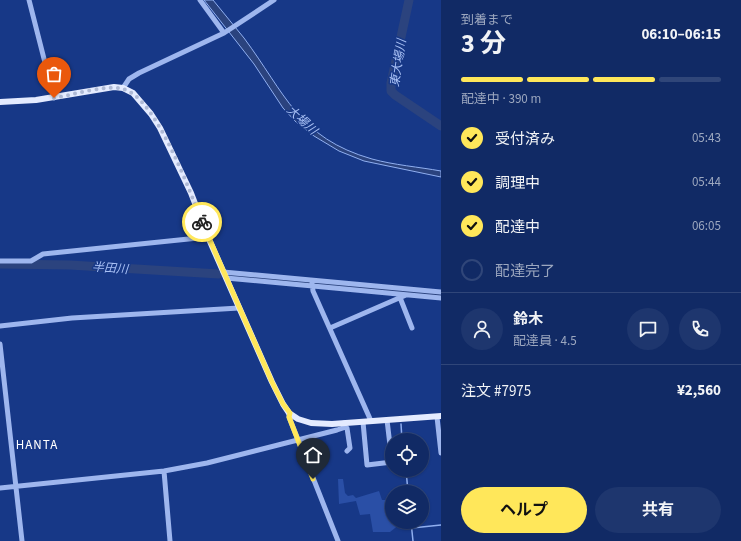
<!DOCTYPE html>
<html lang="ja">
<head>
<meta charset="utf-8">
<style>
	body { margin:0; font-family:"Source Sans 3","Noto Sans JP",sans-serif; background:#1e366e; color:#f1f3f6; height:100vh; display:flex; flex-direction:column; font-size:15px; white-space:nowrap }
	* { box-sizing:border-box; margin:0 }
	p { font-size:13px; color:#9ca7bf }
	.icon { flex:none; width:22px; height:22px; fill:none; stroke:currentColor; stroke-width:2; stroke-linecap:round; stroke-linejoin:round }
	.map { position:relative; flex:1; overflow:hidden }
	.drawer { display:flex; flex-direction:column; background:#112a65; width:300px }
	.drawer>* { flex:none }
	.tools { position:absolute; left:385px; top:433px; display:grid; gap:8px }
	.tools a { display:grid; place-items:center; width:44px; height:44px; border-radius:50%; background:#112a65; box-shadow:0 1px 3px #0004,0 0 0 1px #304679; font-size:20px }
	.pin { position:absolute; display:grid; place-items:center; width:34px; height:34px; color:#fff; margin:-41px -17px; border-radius:50% 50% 50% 0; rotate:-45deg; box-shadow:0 0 4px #0007 }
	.pin .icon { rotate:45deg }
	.courier { position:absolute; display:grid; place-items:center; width:40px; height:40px; margin:-20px; border:3px solid #ffe75a; border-radius:50%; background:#fff; color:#222; box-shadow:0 1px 5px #0007 }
	.headline em { font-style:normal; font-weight:700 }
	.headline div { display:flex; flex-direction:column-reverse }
	.headline { display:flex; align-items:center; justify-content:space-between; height:68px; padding:0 20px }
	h1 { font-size:26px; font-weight:700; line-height:30px }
	.bar { display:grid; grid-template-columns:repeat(4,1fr); gap:6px 4px; align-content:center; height:48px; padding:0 20px }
	.bar i { height:5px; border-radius:3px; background:#304679 }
	.bar .active { background:#ffe75a }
	.bar p { grid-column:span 4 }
	.line { display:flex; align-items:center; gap:10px; padding:0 20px; border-top:1px solid #304679 }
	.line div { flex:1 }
	.round { display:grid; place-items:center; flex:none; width:42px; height:42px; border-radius:21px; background:#1e366e }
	ol { padding:0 20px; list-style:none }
	li { display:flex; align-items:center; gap:12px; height:44px }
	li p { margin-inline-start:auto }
	li .icon { padding:4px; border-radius:50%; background:#ffe75a; color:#111; stroke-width:4 }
	li:last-child { color:#9ca7bf }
	li i { width:22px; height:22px; border:2px solid #304679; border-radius:50% }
	.primary-button { display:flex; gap:8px; margin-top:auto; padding:8px 20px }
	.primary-button a { flex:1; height:46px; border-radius:24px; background:#ffe75a; color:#111; font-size:16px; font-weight:700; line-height:46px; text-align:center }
	.primary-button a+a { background:#1e366e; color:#f1f3f6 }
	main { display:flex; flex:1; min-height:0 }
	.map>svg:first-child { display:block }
	.green { fill:#2a4fa6 }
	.water { fill:#2b437e; stroke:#90aff0 }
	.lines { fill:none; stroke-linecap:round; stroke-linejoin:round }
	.stream { stroke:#90aff0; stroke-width:1.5 }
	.river { stroke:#2b437e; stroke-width:9 }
	.minor { stroke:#9eb6ee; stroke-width:5 }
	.major { stroke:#e4ebff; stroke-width:6 }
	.done { stroke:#aeb9d5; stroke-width:4; stroke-dasharray:0 7.2 }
	.route { stroke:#ffe75a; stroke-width:5 }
	.labels { text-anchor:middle; stroke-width:3; stroke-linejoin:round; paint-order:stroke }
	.water-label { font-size:12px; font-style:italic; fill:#a9c1f5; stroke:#173887 }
	.quarter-label { font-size:13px; letter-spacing:1px; fill:#fff; stroke:#173887 }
</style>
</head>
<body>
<main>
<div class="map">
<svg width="441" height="541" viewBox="0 0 441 541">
	<rect width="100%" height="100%" fill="#173887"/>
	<path class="green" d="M338,479H343L345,493L348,496L353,495L356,498L379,491L382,500H392V522H409L410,527L400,524L390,532H373L370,514L360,515L356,501L339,504Z"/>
	<path class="water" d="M204,0H213C223,13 234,25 244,38C285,93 298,138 372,159C394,165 419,167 441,171V177L364,161L339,151L314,136L296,122L283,108L254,64Z"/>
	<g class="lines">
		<path class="stream" d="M401,424L402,440
			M406,470L408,492
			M411,522L413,541
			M412,528L441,525"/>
		<path class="river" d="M409,0L391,83V91L395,95L441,126
			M0,264L70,265L219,274
			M231,275L441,295"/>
		<path class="minor" d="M29,0L54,98
			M200,0L224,33
			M123,88L129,79L139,73L224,33L274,0
			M0,261H31L43,254L208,237
			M223,272L441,292
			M226,278L441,298
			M312,283L313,291L371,421
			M399,295L412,328
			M0,326L72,318L239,308
			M330,328L406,295
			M0,344L22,541
			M289,413V417L338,541
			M437,417L441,453
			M363,422L367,465L392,462L387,420
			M344,427L347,428L350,448L347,451
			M164,471L170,541
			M0,488L164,471L207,463L337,430L343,428L344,423"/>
		<path class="major" d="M0,102L36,100L114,87L123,88L133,93L151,114L160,128L191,193L208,237L272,382L283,404L289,413L298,419L311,423L332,424L441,416"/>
	</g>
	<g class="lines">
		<path class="done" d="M54,98C73,95 105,84 123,89C156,97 190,192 202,222"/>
		<path class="route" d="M202,222L272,382L283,404L290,413L289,417L313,479"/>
	</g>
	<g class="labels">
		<g class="water-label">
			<text transform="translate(398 63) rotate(-81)" y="4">東大場川</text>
			<text transform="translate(302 120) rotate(43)" y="4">大場川</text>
			<text transform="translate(110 268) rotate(4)" y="4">半田川</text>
		</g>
		<g class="quarter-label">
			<text x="37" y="449">HANTA</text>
		</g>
	</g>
</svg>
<div class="tools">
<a><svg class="icon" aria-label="locate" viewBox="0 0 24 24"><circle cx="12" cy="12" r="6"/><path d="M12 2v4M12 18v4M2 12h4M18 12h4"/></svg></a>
<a><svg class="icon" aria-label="layers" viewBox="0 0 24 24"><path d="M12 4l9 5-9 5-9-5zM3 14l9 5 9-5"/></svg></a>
</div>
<div class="pin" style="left:54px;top:98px;background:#ea580c"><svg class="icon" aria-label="bag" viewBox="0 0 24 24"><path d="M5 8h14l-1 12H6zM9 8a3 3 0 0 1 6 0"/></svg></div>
<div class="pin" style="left:313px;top:479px;background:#1f2937"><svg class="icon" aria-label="home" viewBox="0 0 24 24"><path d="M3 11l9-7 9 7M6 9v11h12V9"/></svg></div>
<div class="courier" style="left:202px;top:222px"><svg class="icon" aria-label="bike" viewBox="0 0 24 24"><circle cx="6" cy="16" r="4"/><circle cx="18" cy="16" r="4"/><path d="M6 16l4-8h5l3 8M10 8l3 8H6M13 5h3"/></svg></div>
</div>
<section class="drawer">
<div class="headline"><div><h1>3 分</h1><p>到着まで</p></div><em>06:10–06:15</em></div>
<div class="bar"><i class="active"></i><i class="active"></i><i class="active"></i><i></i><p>配達中 · 390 m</p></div>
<ol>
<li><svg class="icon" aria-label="check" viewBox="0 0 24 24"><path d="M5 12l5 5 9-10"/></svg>受付済み<p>05:43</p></li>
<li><svg class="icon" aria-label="check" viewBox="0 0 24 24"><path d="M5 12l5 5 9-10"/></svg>調理中<p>05:44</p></li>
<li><svg class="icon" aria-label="check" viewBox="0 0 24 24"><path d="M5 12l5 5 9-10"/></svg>配達中<p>06:05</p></li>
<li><i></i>配達完了</li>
</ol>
<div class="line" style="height:72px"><a class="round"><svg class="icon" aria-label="person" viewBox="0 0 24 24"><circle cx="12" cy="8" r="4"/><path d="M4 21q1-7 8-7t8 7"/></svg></a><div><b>鈴木</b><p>配達員 · 4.5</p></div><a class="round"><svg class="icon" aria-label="chat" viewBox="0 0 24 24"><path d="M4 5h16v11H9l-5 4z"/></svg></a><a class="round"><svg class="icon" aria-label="phone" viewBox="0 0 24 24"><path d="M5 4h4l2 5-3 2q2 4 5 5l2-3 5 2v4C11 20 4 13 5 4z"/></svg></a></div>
<div class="line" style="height:52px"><div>注文 #7975</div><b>¥2,560</b></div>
<div class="primary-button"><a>ヘルプ</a><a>共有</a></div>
</section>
</main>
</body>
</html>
